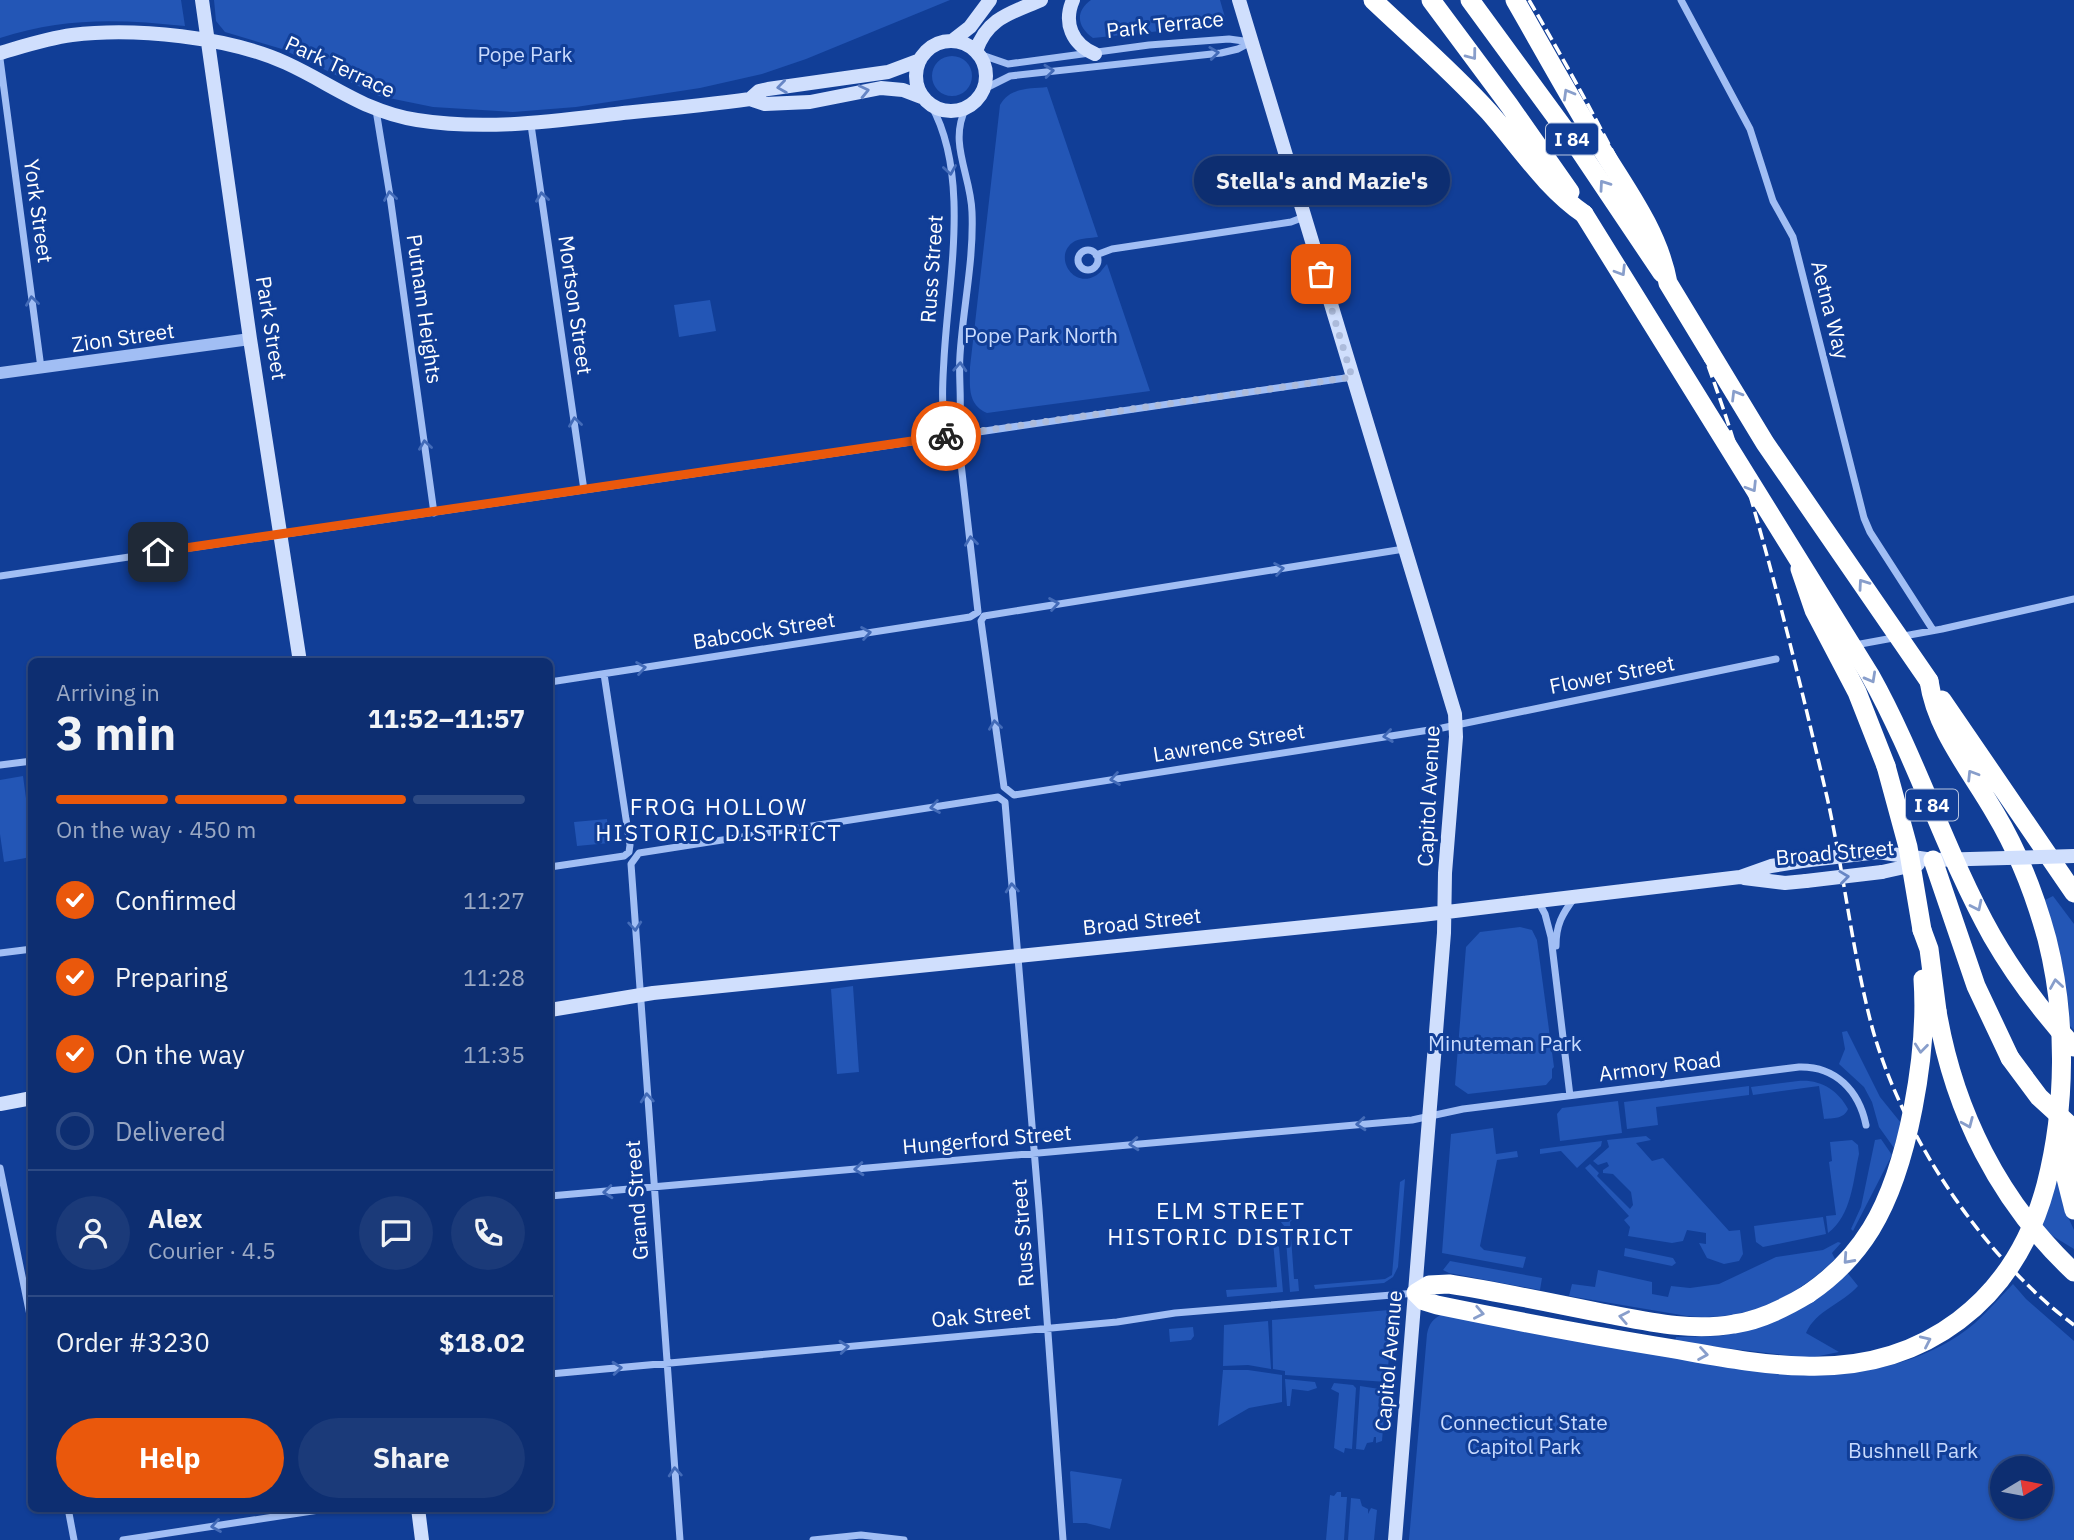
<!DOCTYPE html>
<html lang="en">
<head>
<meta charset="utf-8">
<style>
	body { margin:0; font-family:"IBM Plex Sans",sans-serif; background:#1b3a79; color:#f1f3f6; height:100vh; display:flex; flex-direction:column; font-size:26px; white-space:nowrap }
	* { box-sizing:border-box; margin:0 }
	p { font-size:23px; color:#9aa8c3 }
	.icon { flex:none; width:38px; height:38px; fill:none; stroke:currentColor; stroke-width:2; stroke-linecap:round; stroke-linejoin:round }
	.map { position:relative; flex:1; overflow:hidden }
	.side { position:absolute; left:28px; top:658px; width:525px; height:854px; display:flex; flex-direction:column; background:#0d2e71; border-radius:10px; box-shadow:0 2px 5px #0004,0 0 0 2px #2d4a84 }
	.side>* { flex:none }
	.needle { width:46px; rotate:80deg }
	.tools { position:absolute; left:1990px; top:1456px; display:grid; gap:14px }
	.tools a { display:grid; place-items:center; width:63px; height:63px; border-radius:50%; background:#0d2e71; box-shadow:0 2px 5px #0004,0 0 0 2px #2d4a84; font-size:35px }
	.pin { position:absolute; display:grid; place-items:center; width:60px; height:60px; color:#fff; margin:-30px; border-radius:14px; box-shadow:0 4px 10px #0006 }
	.courier { position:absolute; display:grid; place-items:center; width:70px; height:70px; margin:-35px; border:5px solid #ea580c; border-radius:50%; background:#fff; color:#222; box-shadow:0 2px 9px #0007 }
	.bubble { position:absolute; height:49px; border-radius:24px; background:#0d2e71; box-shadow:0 2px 5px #0004,0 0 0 2px #2d4a84; font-size:23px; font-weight:700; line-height:49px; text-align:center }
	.summary em { font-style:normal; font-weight:700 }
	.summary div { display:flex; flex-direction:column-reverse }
	.summary { display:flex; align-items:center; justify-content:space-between; height:119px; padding:0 28px }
	h1 { font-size:46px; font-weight:700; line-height:52px }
	.bar { display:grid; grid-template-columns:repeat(4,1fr); gap:10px 7px; align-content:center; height:84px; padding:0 28px }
	.bar i { height:9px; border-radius:5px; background:#2d4a84 }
	.bar .selected { background:#ea580c }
	.bar p { grid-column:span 4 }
	.line { display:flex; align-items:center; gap:18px; padding:0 28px; border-top:2px solid #2d4a84 }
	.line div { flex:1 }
	.round { display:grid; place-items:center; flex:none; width:74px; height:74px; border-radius:37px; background:#1b3a79 }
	ol { padding:0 28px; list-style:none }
	li { display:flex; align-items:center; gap:21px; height:77px }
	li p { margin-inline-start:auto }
	li .icon { padding:7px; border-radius:50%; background:#ea580c; color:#fff; stroke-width:4 }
	li:last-child { color:#9aa8c3 }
	li i { width:38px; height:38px; border:4px solid #2d4a84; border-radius:50% }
	.button { display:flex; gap:14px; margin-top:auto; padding:14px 28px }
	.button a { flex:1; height:80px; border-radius:42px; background:#ea580c; color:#fff; font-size:28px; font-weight:700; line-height:80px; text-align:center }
	.button a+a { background:#1b3a79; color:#f1f3f6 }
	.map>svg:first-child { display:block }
	.green { fill:#2356b6; fill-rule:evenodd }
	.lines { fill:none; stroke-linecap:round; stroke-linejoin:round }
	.minor { stroke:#a1bef4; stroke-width:7 }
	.tertiary { stroke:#a1bef4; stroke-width:12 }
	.secondary { stroke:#d0dffd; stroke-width:14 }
	.motorway { stroke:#fff; stroke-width:19 }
	.rail { stroke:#fff; stroke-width:3.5; stroke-dasharray:12 5; stroke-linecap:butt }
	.secondary-bridge { stroke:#d0dffd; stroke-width:14 }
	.motorway-bridge { stroke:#fff; stroke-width:19 }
	.oneway { stroke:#436bb8 }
	.oneway2 { stroke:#889ecb }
	.oneway3 { stroke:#6786c5 }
	.done { stroke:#acbbdb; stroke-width:7; stroke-dasharray:0 12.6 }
	.route { stroke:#ea580c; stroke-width:9 }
	.labels { text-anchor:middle; stroke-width:6; stroke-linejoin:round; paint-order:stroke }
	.shield { fill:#113e97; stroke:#b8c5e0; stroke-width:2 }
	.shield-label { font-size:19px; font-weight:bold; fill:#fff }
	.street-label { font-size:21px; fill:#fff; stroke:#113e97 }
	.park-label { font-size:21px; fill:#c9dbfe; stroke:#113e97 }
	.neighbourhood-label { font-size:23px; letter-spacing:2px; fill:#fff; stroke:#113e97 }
</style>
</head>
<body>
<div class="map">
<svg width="2074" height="1540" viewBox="0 0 2074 1540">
	<rect width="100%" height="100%" fill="#113e97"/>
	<path class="green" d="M0,0H181L185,26C119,19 64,17 0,38Z
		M214,0H950L806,59L762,74L700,88L576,107L513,112L433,107L379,96L282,49L225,32L216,21Z
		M1091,0H1220L1226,21L1219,25L1093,38C1078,28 1074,12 1091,0Z
		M932 76a20 20 0 1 1 40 0a20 20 0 1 1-40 0Z
		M1047,87L1098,237C1091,238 1082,238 1075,241C1052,254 1072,289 1095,276C1100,274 1103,268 1107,264L1150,391L987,413C967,404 970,386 970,367L1000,105C1010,87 1029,89 1047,87Z
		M710,300L716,331L679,337L674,305Z
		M23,776L31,835V857L4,862L0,834V780Z
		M607,819L609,843L577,846L574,822Z
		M2053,896L2074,924V1030L2070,1026C2068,982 2058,942 2045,900Z
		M1520,927L1532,930L1537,940L1554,1067L1552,1069V1078L1546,1085L1468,1094L1455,1085L1466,947L1480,932Z
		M853,986L859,1072L837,1074L831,989Z
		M1847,1031L1880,1097L1901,1123L1894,1148L1879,1127L1872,1102L1864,1087L1839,1064L1845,1049L1842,1032Z
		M1798,1081C1820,1079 1838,1090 1848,1109C1844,1119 1833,1118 1824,1119L1819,1086L1753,1095L1751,1087Z
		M1749,1086V1095L1656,1107L1658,1125L1627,1129L1624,1102Z
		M1618,1101L1622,1133L1560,1141L1557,1114L1562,1108Z
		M1493,1128L1496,1154L1517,1151L1518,1157L1497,1160L1480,1246L1484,1250L1526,1257L1523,1268L1442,1253L1451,1134Z
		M1646,1136L1651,1140L1636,1143L1652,1161L1663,1158L1729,1231L1740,1230L1743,1254L1739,1261L1724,1264L1707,1258L1699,1243L1706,1244V1233L1687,1230L1683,1241L1672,1243L1628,1236L1630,1227L1624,1220L1629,1216L1585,1168L1590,1164L1599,1173L1597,1176L1630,1209L1633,1205L1631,1192L1613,1174L1603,1173V1170L1609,1166L1607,1162L1598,1165L1593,1161L1609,1147L1607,1140Z
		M1881,1139L1892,1155L1853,1231L1851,1229L1861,1207L1875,1140Z
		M1852,1140L1858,1145L1859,1154C1853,1180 1852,1215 1828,1233L1826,1216L1836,1215L1829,1162L1832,1161L1830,1142Z
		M1602,1141L1601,1146L1577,1168L1561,1151L1540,1154V1149Z
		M2057,1167L2063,1206L2074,1230V1249L2041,1229Z
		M1405,1179L1398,1267L1393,1277L1384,1283L1315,1289L1314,1285L1385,1279L1392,1275L1400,1182Z
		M1823,1217L1826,1234L1763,1247L1756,1242L1754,1226Z
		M1292,1220L1290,1222L1294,1279H1298L1299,1291L1290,1292L1285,1227L1280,1221Z
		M1273,1241L1279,1247L1283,1292L1227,1297L1226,1290L1277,1287Z
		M1838,1242L1841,1243L1832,1253L1835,1259C1794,1299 1745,1322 1687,1316L1569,1296L1572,1284L1595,1287L1598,1270L1652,1282V1294L1668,1297L1671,1286L1690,1288L1719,1284L1776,1257L1823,1250Z
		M1625,1248L1673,1258L1676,1263L1672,1266L1624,1256Z
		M1450,1261L1542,1278L1540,1290L1449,1273L1443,1270Z
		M1846,1271L1858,1286C1842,1304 1816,1310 1806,1333L1839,1352L1809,1358L1675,1342L1676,1337L1721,1336L1744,1330Z
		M2013,1284L2026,1299L2074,1341V1540H1409L1427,1334C1429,1324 1433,1318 1443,1314L1821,1375C1875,1373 1933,1359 1975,1323C1988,1311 2000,1297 2013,1284ZM2002,1468H2040V1507H2002Z
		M1389,1310L1392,1315L1387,1382L1285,1375V1371L1273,1369L1272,1320Z
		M1268,1321L1271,1369L1248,1365L1223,1366L1224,1325Z
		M1193,1327L1194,1336L1191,1340L1170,1342L1169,1329Z
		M1223,1370H1248L1282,1375V1402L1249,1408L1218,1426Z
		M1285,1379L1315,1382L1317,1388L1308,1391L1292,1389L1290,1406H1287Z
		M1334,1383L1353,1385L1356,1388L1352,1449L1345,1448L1344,1453L1334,1448L1339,1393L1331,1389Z
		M1360,1386L1386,1390L1382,1441L1376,1443V1437H1374L1373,1442L1367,1443L1364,1450L1356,1449Z
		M1071,1471L1122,1479L1110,1529L1086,1523H1073L1070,1472Z
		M1337,1492H1341V1497H1347L1344,1540H1326L1330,1495L1334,1496Z
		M1351,1498L1360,1499L1362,1506L1368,1509V1514L1371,1508L1377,1510L1374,1540H1348Z"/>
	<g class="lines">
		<path class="minor" d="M1681,0L1750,129L1773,201L1793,237L1864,518L1870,532L1933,630
			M979,54L1008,64L1149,45L1229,39L1251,42
			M0,59L41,368
			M984,89L1010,76L1221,53L1238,49L1251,42
			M376,110L390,196L434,513
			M531,125L584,490
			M1078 260a10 10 0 1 1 20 0a10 10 0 1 1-20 0Z
			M1096,255L1112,249L1291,222L1304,217
			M956,435C964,411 958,381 960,355C963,308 974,260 972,212C971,175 948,143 966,108
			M1404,549L984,616L981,621L1004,787L1014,795L1442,728L1776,659
			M0,576L1352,377
			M1855,645L1942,629L2074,599
			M550,682L970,617L978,612L959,446C955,433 946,429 944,418C941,399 943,378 944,359C948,282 971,176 931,105
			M0,765L32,761
			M550,867L624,856L629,852L630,845L604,674
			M1538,901L1545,914L1551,937L1570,1096
			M1556,946C1556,925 1562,914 1575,897
			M0,953L32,949
			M0,1168L32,1325
			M550,1196L1412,1120L1463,1109L1799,1067C1836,1066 1859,1091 1866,1125
			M550,1374L1117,1322L1175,1313L1416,1293
			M68,1508L74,1540
			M123,1540L332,1508
			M680,1540L631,864L639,853L998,797L1005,802L1039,1209L1063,1540
			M813,1540L861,1535L904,1540"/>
		<path class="tertiary" d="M0,373L250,339"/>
		<path class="secondary" d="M202,0L250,339L300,662
			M1073,0C1063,23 1072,44 1095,54
			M1239,0L1455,714L1456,737L1445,873L1444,933L1395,1540
			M916 76a35 35 0 1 1 70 0a35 35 0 1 1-70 0Z
			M952,41L970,27L990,0
			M976,51C987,18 1011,13 1041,0
			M0,53C24,46 48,38 72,35C135,27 229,37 286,63C332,84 365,112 417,120C486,131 554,121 623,113C665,109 708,105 750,99L759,91L768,89L888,72L920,60
			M750,99L765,104L810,102L881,88L903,90L924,98
			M1878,852L1933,860L2007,858
			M1882,872L1918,864
			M1744,878L1785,883L1806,881
			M550,1010L653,993L1422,915L1740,877L1771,866L1802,861
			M0,1104L32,1098
			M418,1508L422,1540"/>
		<path class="motorway" d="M1373,0C1412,37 1453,72 1489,112C1520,147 1545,187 1584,214
			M1431,0L1509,105L1570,192
			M1470,0L1574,142L1662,273
			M1800,569L1814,610L1857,692L1886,766
			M1942,700L2074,893
			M1933,860L1976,986L2010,1058
			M1922,930L1929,949L1937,1011
			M2066,1134V1178L2074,1210
			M1808,1294C1785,1308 1761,1320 1734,1324C1690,1332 1645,1321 1602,1313C1551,1303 1500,1292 1449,1284L1429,1285L1416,1293L1424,1301L1437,1305C1510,1320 1583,1334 1656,1346C1705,1354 1755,1365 1804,1366C1925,1370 2015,1301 2046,1185C2066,1107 2067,1018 2047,939C2035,895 2019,853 1995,813C1971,771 1936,730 1929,681"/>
		<path class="rail" d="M1529,0C1615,147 1693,301 1741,465C1774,574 1801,686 1827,797C1844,873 1852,951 1872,1027C1902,1136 1983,1257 2074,1325"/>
		<path class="secondary-bridge" d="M2007,858L2074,856
			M1802,861L1878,852
			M1806,881L1882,872"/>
		<path class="motorway-bridge" d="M1515,0C1541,45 1566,91 1593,135C1621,182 1658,228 1668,283L1765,443L1929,681
			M1584,214L1870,675C1917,759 1945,852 1992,936C2015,976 2043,1013 2074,1047
			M1886,766L1908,847L1922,930
			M1937,1011C1954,1111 1999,1202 2074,1272
			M2010,1058L2039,1097L2074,1129
			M1808,1294C1833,1277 1855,1255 1871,1229C1909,1167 1928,1051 1923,979"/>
	</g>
	<defs><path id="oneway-chevron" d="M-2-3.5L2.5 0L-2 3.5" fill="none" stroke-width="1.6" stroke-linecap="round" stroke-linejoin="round" transform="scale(1.75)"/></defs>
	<g class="oneway">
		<use href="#oneway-chevron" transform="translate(1214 53) rotate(-7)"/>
		<use href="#oneway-chevron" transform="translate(1049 71) rotate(-6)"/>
		<use href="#oneway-chevron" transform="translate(950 170) rotate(81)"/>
		<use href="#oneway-chevron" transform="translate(390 196) rotate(-99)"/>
		<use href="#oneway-chevron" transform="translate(542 197) rotate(-98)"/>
		<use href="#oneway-chevron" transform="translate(32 301) rotate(-98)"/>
		<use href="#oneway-chevron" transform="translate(960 367) rotate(-87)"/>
		<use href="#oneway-chevron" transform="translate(575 422) rotate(-98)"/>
		<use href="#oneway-chevron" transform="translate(425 445) rotate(-98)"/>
		<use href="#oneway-chevron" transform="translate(971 541) rotate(-97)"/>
		<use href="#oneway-chevron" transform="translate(1279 569) rotate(-9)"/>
		<use href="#oneway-chevron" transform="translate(1054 604) rotate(-9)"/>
		<use href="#oneway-chevron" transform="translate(866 633) rotate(-9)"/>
		<use href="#oneway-chevron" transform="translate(641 668) rotate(-9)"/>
		<use href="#oneway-chevron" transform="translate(995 725) rotate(-98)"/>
		<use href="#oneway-chevron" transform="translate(1388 736) rotate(172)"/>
		<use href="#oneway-chevron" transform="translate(1115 779) rotate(171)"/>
		<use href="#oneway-chevron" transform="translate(935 807) rotate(171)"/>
		<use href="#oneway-chevron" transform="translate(1012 888) rotate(-94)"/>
		<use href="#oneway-chevron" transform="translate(635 926) rotate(86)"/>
		<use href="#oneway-chevron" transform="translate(647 1098) rotate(-94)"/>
		<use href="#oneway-chevron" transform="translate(1361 1124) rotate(175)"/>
		<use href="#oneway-chevron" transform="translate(1134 1144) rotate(175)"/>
		<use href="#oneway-chevron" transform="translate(859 1169) rotate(175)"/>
		<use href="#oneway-chevron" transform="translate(608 1192) rotate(175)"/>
		<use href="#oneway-chevron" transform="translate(844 1347) rotate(-6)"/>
		<use href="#oneway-chevron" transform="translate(617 1368) rotate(-5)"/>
		<use href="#oneway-chevron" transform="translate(675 1472) rotate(-94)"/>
		<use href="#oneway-chevron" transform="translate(216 1526) rotate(171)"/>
	</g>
	<g class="oneway2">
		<use href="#oneway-chevron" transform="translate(1472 55) rotate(53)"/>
		<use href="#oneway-chevron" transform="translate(1568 94) rotate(-120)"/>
		<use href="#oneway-chevron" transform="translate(1604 185) rotate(-125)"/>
		<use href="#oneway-chevron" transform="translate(1621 271) rotate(58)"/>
		<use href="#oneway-chevron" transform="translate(1736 395) rotate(-121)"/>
		<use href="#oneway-chevron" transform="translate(1752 487) rotate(58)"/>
		<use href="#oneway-chevron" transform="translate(1863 584) rotate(-125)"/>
		<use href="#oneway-chevron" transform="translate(1871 678) rotate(61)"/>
		<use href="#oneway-chevron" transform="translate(1972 775) rotate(-122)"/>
		<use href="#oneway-chevron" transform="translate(1977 906) rotate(64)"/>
		<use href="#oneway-chevron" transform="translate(2056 984) rotate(-99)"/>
		<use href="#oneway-chevron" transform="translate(1921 1048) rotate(96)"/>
		<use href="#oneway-chevron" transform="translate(1968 1123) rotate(67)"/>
		<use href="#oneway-chevron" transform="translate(1848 1259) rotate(132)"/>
		<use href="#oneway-chevron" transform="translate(1479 1313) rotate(11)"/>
		<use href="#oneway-chevron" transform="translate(1624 1317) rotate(-169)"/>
		<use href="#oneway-chevron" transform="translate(1926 1341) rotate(-25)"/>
		<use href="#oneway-chevron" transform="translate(1703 1354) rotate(9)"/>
	</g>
	<g class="oneway3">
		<use href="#oneway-chevron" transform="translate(782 87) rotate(172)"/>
		<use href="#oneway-chevron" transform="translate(864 91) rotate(-13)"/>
		<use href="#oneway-chevron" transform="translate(1844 877) rotate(-7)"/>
	</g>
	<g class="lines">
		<path class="done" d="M946,436L1352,377L1321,274"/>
		<path class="route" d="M158,552L946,436"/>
	</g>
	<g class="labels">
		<g class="shield">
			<rect x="1546" y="123.5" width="52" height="31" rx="5"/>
			<rect x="1906" y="789.5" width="52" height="31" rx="5"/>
		</g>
		<g class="shield-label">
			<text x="1572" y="146">I 84</text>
			<text x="1932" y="812">I 84</text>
		</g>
		<g class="street-label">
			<text transform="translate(1165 25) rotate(-6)" y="7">Park Terrace</text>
			<text transform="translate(340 67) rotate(25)" y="7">Park Terrace</text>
			<text transform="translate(38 211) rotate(82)" y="7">York Street</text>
			<text transform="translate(932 269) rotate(-86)" y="7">Russ Street</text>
			<text transform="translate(575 305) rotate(82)" y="7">Mortson Street</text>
			<text transform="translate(424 309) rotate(82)" y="7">Putnam Heights</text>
			<text transform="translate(1830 310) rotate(76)" y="7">Aetna Way</text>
			<text transform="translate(271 328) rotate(81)" y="7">Park Street</text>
			<text transform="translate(123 338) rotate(-8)" y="7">Zion Street</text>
			<text transform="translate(764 631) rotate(-9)" y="7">Babcock Street</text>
			<text transform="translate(1612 675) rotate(-11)" y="7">Flower Street</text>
			<text transform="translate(1229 743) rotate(-9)" y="7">Lawrence Street</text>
			<text transform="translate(1429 796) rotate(-87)" y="7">Capitol Avenue</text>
			<text transform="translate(1835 853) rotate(-5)" y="7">Broad Street</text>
			<text transform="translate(1142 922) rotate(-6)" y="7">Broad Street</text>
			<text transform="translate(1660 1067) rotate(-7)" y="7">Armory Road</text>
			<text transform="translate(987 1140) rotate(-5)" y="7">Hungerford Street</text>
			<text transform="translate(637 1200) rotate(-94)" y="7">Grand Street</text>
			<text transform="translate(1023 1233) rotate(-94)" y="7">Russ Street</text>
			<text transform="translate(981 1316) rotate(-5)" y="7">Oak Street</text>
			<text transform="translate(1389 1361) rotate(-85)" y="7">Capitol Avenue</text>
		</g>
		<g class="park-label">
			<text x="525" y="62">Pope Park</text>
			<text x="1041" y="343">Pope Park North</text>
			<text x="1505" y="1051">Minuteman Park</text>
			<text x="1524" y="1430">Connecticut State<tspan x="1524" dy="24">Capitol Park</tspan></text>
			<text x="1913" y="1458">Bushnell Park</text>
		</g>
		<g class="neighbourhood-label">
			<text x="719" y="815">FROG HOLLOW<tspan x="719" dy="26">HISTORIC DISTRICT</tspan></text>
			<text x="1231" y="1219">ELM STREET<tspan x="1231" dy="26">HISTORIC DISTRICT</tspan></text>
		</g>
	</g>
</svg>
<div class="tools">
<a><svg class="needle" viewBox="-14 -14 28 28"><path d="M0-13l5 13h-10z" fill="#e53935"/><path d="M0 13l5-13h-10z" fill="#9aa8c3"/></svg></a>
</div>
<div class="pin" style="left:1321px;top:274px;background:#ea580c"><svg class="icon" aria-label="bag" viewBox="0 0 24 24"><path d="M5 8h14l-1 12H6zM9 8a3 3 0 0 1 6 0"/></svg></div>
<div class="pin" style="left:158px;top:552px;background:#1f2937"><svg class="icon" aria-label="home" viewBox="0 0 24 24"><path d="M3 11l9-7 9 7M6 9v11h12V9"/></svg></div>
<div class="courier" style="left:946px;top:436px"><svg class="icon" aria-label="bike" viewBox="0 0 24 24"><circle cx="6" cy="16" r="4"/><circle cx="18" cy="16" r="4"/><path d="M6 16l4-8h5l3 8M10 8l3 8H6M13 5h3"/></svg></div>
<div class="bubble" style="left:1194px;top:156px;width:256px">Stella's and Mazie's</div>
<section class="side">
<div class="summary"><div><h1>3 min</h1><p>Arriving in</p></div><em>11:52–11:57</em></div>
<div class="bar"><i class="selected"></i><i class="selected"></i><i class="selected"></i><i></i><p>On the way · 450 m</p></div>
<ol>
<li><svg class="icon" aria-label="check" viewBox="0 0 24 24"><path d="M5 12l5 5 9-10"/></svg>Confirmed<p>11:27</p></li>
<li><svg class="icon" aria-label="check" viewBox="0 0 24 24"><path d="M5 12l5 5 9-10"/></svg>Preparing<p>11:28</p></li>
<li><svg class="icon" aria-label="check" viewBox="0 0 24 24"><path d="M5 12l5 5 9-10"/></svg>On the way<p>11:35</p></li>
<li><i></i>Delivered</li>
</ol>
<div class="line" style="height:126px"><a class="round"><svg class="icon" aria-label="person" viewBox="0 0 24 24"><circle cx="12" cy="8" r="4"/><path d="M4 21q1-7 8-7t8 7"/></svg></a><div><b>Alex</b><p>Courier · 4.5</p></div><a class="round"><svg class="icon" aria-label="chat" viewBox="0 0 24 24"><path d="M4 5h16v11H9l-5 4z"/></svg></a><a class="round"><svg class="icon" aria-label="phone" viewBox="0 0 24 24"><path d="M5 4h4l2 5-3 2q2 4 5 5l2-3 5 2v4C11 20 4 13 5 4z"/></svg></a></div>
<div class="line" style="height:91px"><div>Order #3230</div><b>$18.02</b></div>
<div class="button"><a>Help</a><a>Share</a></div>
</section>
</div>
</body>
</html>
